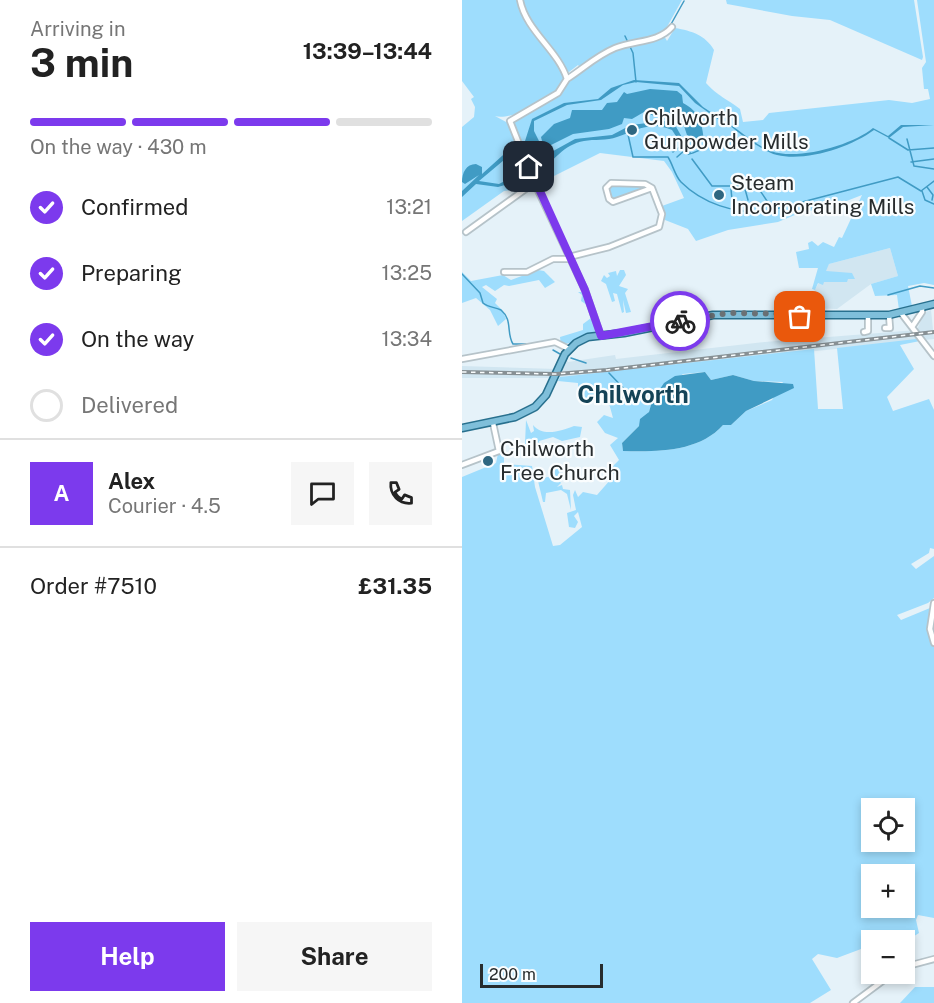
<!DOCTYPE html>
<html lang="en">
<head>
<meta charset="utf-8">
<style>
	body { margin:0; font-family:"Public Sans",sans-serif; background:#f6f6f6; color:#222; height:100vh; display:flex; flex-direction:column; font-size:22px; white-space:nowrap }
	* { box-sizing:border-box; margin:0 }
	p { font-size:20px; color:#767676 }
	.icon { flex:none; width:33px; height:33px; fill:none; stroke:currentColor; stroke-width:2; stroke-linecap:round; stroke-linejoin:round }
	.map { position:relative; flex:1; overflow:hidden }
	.sheet { display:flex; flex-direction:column; background:#fff; width:462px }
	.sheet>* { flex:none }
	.tools { position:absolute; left:399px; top:798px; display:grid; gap:12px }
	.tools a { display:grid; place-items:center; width:54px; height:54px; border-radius:0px; background:#fff; box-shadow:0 3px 9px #0003; font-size:30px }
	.scale { position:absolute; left:18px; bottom:15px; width:123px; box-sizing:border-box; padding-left:6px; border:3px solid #272c2e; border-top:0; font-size:16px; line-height:21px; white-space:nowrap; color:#272c2e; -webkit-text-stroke:4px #fafdfe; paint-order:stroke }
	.pin { position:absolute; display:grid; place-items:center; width:51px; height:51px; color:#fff; margin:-26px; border-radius:12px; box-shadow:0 3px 9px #0006 }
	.courier { position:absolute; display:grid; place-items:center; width:60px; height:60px; margin:-30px; border:4px solid #7c3aed; border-radius:50%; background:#fff; color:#222; box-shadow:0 2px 8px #0007 }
	.overview em { font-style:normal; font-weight:700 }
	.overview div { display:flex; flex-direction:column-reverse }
	.overview { display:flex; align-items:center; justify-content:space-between; height:102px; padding:0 30px }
	h1 { font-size:39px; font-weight:700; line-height:45px }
	.bar { display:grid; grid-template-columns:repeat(4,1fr); gap:9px 6px; align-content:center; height:72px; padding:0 30px }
	.bar i { height:8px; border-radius:4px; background:#e0e0e0 }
	.bar .current { background:#7c3aed }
	.bar p { grid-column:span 4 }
	.line { display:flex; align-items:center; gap:15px; padding:0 30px; border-top:2px solid #e0e0e0 }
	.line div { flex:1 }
	.round { display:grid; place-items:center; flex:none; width:63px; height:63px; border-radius:0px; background:#f6f6f6 }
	ol { padding:0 30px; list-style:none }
	li { display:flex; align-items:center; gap:18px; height:66px }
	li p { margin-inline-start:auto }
	li .icon { padding:6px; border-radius:50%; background:#7c3aed; color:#fff; stroke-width:4 }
	li:last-child { color:#767676 }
	li i { width:33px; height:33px; border:3px solid #e0e0e0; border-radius:50% }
	.button { display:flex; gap:12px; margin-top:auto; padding:12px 30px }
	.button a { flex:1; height:69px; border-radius:0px; background:#7c3aed; color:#fff; font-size:24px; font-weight:700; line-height:69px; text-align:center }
	.button a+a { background:#f6f6f6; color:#222 }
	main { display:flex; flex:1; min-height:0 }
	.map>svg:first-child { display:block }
	.built { fill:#d1e6f1 }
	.green { fill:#9eddfd; fill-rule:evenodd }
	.water { fill:#409bc4 }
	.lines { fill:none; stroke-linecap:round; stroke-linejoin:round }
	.stream { stroke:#409bc4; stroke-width:1.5 }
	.minor-casing { stroke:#b6c3c9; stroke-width:8 }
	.major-casing { stroke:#28708e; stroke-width:9 }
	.minor { stroke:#fff; stroke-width:4.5 }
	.major { stroke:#7fbfda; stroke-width:6 }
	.rail-casing { stroke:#879094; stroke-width:4 }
	.rail { stroke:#fafdfe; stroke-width:1.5; stroke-dasharray:4.5; stroke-linecap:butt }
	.done { stroke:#6a7175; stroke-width:6; stroke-dasharray:0 10.8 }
	.route { stroke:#7c3aed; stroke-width:8 }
	.poi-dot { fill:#2e6680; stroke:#fafdfe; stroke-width:2 }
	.labels { text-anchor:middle; stroke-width:4.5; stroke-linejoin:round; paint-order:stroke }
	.poi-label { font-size:21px; fill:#272c2e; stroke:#fafdfe; text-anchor:start }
	.quarter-label { font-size:24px; font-weight:bold; fill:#144357; stroke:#fafdfe }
</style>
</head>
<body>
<main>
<section class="sheet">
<div class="overview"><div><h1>3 min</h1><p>Arriving in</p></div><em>13:39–13:44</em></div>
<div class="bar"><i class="current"></i><i class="current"></i><i class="current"></i><i></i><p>On the way · 430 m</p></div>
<ol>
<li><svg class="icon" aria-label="check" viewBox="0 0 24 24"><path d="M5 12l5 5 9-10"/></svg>Confirmed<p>13:21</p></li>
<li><svg class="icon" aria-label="check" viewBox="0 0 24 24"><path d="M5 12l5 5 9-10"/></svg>Preparing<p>13:25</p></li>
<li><svg class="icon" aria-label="check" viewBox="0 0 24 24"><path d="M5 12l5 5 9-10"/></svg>On the way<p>13:34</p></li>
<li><i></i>Delivered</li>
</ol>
<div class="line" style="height:108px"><b class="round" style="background:#7c3aed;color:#fff">A</b><div><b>Alex</b><p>Courier · 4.5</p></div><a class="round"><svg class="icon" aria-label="chat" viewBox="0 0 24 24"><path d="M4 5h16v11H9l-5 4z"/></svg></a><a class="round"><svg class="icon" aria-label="phone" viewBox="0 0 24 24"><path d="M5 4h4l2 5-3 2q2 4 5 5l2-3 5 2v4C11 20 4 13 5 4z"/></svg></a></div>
<div class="line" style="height:78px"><div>Order #7510</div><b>£31.35</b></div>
<div class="button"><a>Help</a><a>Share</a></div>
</section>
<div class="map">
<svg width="472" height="1003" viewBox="0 0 472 1003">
	<rect width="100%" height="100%" fill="#e5f2f9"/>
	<path class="built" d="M428,248L436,276L409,284L375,309L343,308L367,264Z
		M469,310L472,339L88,378H0V366L95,369L104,358L106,362L153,355L154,359L303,342L455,330L462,313Z"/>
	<path class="green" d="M0,0H220L201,34L205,41L213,28C230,31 243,35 252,50L244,83C257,97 264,98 278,109L281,122L301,120L307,113L427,100L450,103L468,99L466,89H462L460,68L464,62L455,0H472V285L462,283L446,286L450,306L437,310L435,295L413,296L409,284L436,276L428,248L367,264L364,271L390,273L393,279H386L385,282H362L361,285L356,283L353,290L350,289L356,268H337L334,252L347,249L346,243L350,241L356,246L361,242L372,247L377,237L380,238L400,195L364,209L340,212L316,222L266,230L234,241L226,229L203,220L200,206L222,198L210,172L202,161L138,153L76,184L51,122L97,93L119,69L116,65L107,72L104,71C101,77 101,83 97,89C87,101 48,121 33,116L46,123L71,182L59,189L42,191L0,221V127L12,117L13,107L9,99L12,97L0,81Z
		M264,0H452L461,57L460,60L368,20L330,16L265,4Z
		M151,185L183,186V188L153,201L149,199L146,187Z
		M76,270L82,271L93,282L83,288L77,280L47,286L42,285L33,291L24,285L20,287L35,299L33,303L41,311L44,319L36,326L28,310L14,298L0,303V272L9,281L41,275L49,280Z
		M158,270H162L164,275L157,286L166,289L163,293L169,312L164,313L161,300L162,312L160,313L155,294L151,293L153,301L150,302L144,284L139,281L142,275L145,278L148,276L146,273L154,271L155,276Z
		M116,292H122L135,331L116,341L99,345L98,337L121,330V324L129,318L125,305L119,301L120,295Z
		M454,339L458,341L438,345L452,369L425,397L431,411L467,399L472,410V549L468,548L467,553L449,564L454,569L472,556V598L466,603L435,615L439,620L468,608L466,619L472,607V918L456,915L454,920L457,933L443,942L410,940L409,948L407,946L375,958L356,954L350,959L369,990L348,1003H0V477L34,463L37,449L42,455V464L70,466L73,487L91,546L98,545L120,527L116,512L112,516L116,522L113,528L107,527L105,513L114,510L111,495L113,490L116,497L121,492L135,495L149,479L155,481L157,478L147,470L157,460L148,445L156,438L143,433L135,422L142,415L151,418L145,396L126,404L116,395V383L96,381L98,377L352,349L356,409H381L375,348ZM243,372L249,380L271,375L292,381L321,382L310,400L284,411L269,425H261C237,452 195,452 161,451L160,443L177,426L187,412L190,401L221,374ZM410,808H442V842H410ZM410,874H442V908H410Z
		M64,420L69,433L72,431L71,425C81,438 101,430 112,426L120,427L118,437L100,441L91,437L77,441L79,449L72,439L68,447L63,444Z
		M91,464L99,469L95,477L99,483L95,487L100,485L101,489L108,490L109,510L105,494L99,490L84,493L83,502H81L76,481L85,477L92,478Z
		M453,987H472V1003H438Z"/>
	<path class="water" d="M172,80L217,83L241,107L261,120L260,122L233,103L217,86L174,82L161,85L139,100L105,105L72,121V131L84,155L113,139L150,135L169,125L202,121L213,125L229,153L269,136L286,140L262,121C278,130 292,144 309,151C335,161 391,145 411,128L426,136L439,125H472L441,127L427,138L412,130C389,147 344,162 315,155C299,151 285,135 268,137C253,139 241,152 226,155L210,130C188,120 174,131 155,137C145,141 132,139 122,141C102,144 90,162 77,174L74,168L79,162H75L63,141L70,119L102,103L136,99L149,88Z
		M188,89L215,91L220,95L221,103C238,112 240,123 242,141L225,135L222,126L204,114L195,117L182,112L170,119L162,118L160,124L147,129L111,134L87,146L80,141L79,137L92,124L108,118L110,110H140L145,103L155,102L162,92L165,94Z
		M52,145L54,150L17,181L37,184L58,173L62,174L63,179L36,187L14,184L0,197V191L17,175L3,184L0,182C0,173 4,164 14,164L20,167V174Z
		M243,372L249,380L271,375L292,381L331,384L332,388L284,411L269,425H261C237,452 195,452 161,451L160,443L177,426L178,419L187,412L190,401L202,383L213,376Z"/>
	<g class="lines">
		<path class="stream" d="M208,26L222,1
			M163,36L171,53L174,82
			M196,39L207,33
			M165,130L171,157H206C211,165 213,176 219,182C241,204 272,213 302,212L436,177L459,191L472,181
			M427,138L446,150L472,148
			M445,139L452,166L472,169
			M211,152L219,146
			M215,157L223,150
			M230,159L250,186H295L305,201
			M449,162L472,159
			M61,176L76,170
			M295,186L308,184L324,187
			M465,187L471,195L470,200
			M269,189L270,200
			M283,189L286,200
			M460,191L463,200L472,204
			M307,204L309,209
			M0,274L18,293L21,303C27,308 34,307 39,310C51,320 44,333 51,344H64
			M426,295L458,286L472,288
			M91,350L98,354
			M109,358L124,363
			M147,373L166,393L190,401"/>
		<defs>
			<path id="minor" d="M58,0C64,31 96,50 105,79L96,93L48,121L72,182L123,290L139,336
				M105,79C122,68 134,56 153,48C173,40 196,43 210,27
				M4,232L72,183
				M107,257L147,247L197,227L200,214L190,188L183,184L149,183L144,188L147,199L151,202L190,188
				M42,272H65L91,259H107
				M439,313L472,356
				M450,327L460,312V307
				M423,328H428L427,315
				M402,332L406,331V315
				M0,359L93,342L107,349
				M0,465L37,451L31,423
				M472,603L468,629L472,643
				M442,967L472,959
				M391,1003L430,974"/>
			<path id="major" d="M0,428L53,417L73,407L84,395L103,354L114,343L126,337L162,333L251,315H427L472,304"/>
		</defs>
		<use href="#minor" class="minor-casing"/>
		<use href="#major" class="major-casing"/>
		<use href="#minor" class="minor"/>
		<use href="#major" class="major"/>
		<defs>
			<path id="rail" d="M0,372L94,374L145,370L472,332"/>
		</defs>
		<use href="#rail" class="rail-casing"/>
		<use href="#rail" class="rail"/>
	</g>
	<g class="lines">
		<path class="done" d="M218,321L266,313L328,314L330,317H338"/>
		<path class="route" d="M67,167L123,290L139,336L218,321"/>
	</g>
	<g class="poi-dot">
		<circle cx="170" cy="130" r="6"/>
		<circle cx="257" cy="195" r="6"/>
		<circle cx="26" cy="461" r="6"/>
	</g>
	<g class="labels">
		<g class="poi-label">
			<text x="182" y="125">Chilworth<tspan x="182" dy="24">Gunpowder Mills</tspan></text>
			<text x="269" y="190">Steam<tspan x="269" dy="24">Incorporating Mills</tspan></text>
			<text x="38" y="456">Chilworth<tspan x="38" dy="24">Free Church</tspan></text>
		</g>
		<g class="quarter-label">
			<text x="171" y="403">Chilworth</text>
		</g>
	</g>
</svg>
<div class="tools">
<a><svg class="icon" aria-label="locate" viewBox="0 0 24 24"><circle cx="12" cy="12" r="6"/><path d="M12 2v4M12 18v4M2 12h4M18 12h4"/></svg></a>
<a>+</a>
<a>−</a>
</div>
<div class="scale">200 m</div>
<div class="pin" style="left:338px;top:317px;background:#ea580c"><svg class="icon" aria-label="bag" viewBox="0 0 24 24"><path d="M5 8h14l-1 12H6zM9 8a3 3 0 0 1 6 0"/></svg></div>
<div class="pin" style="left:67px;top:167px;background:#1f2937"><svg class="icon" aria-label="home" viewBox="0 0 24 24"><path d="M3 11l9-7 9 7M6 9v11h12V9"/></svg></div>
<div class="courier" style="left:218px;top:321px"><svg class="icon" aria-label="bike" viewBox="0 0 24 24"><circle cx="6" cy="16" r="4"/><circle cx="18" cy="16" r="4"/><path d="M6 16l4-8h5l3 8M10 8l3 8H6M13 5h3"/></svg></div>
</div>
</main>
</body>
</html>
